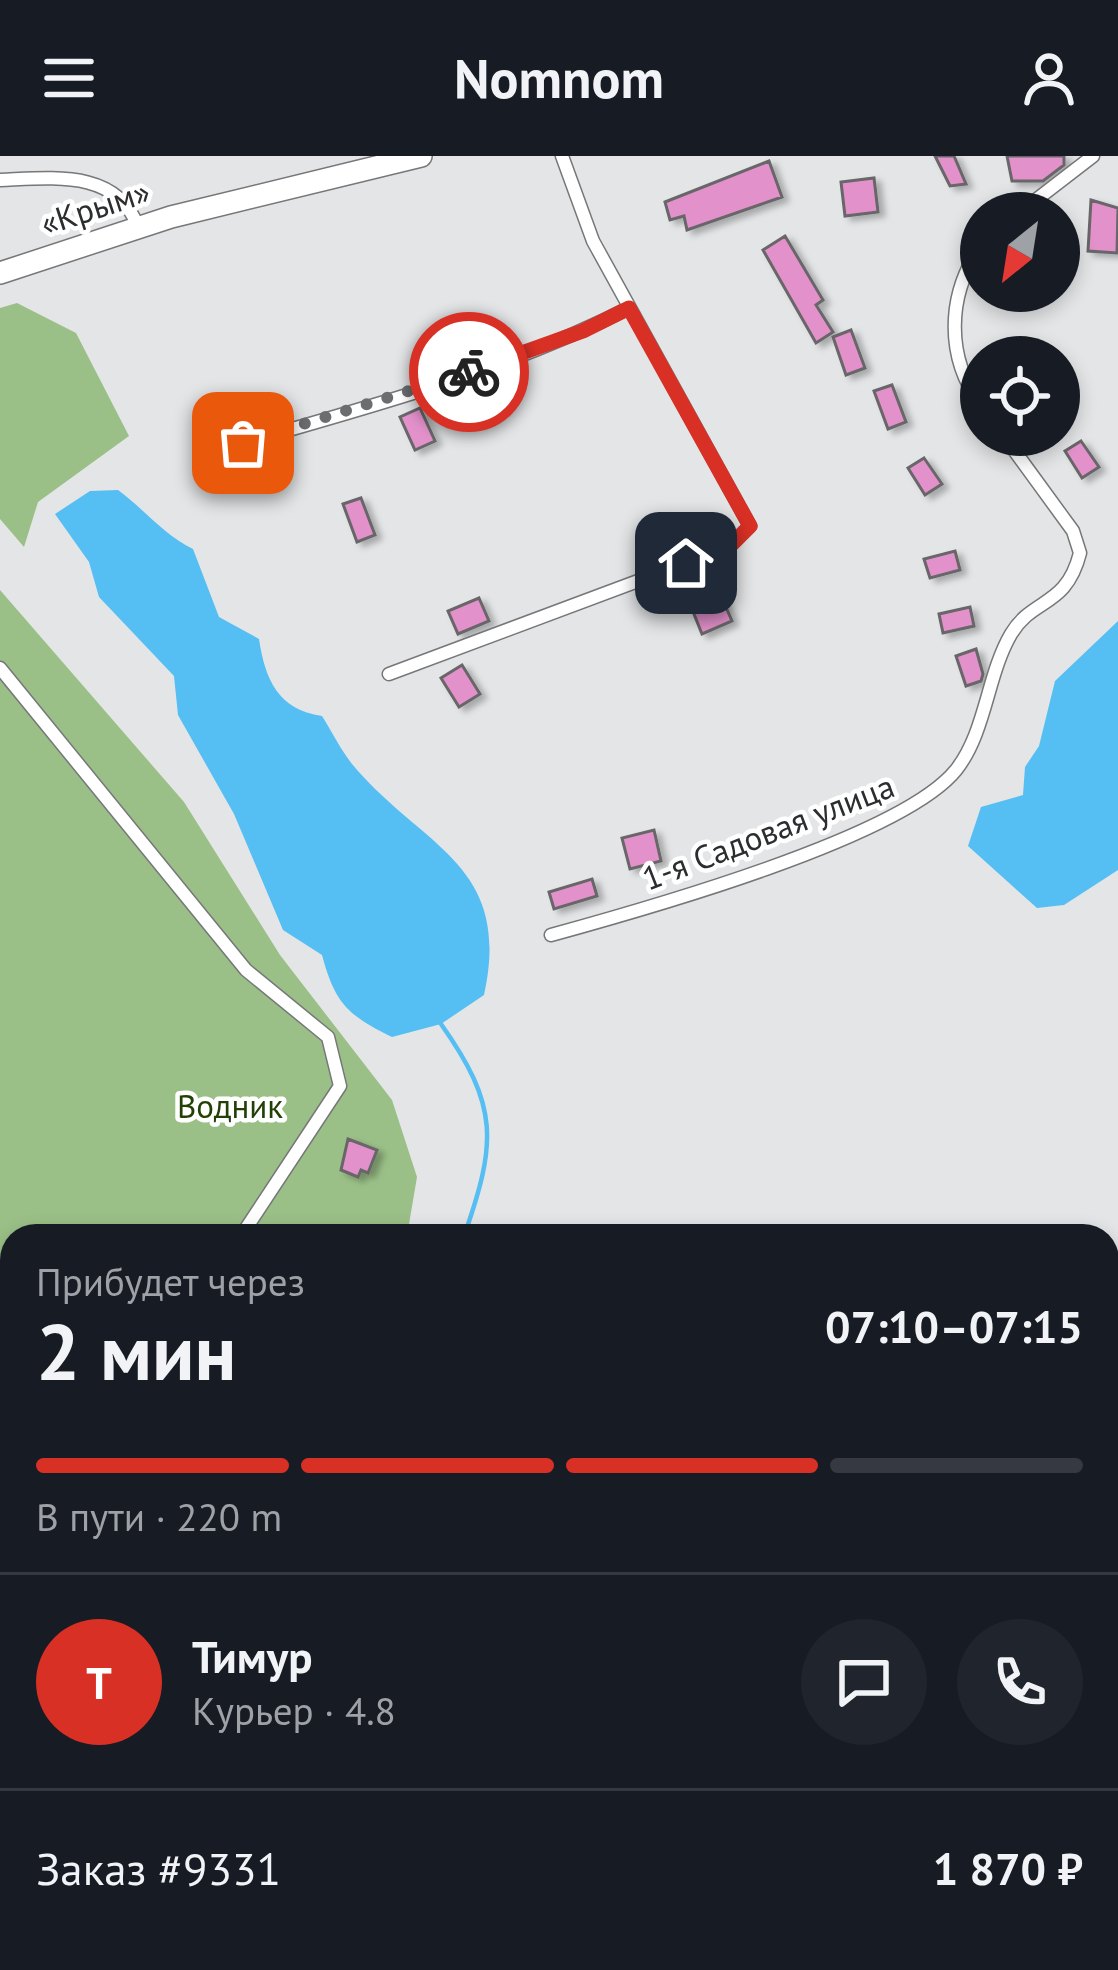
<!DOCTYPE html>
<html lang="ru">
<head>
<meta charset="utf-8">
<style>
	body { margin:0; font-family:"PT Sans",sans-serif; background:#20242c; color:#f1f3f6; height:100vh; display:flex; flex-direction:column; font-size:45px; white-space:nowrap }
	* { box-sizing:border-box; margin:0 }
	p { font-size:39px; color:#9ea1a6 }
	.icon { flex:none; width:66px; height:66px; fill:none; stroke:currentColor; stroke-width:2; stroke-linecap:round; stroke-linejoin:round }
	.map { position:relative; flex:1; overflow:hidden }
	.side { position:absolute; left:0px; top:1068px; width:1119px; height:747px; display:flex; flex-direction:column; background:#171b24; border-radius:36px 36px 0 0; box-shadow:0 6px 18px #0003 }
	.side>* { flex:none }
	.needle { width:78px; rotate:210deg }
	.fabs { position:absolute; left:960px; top:36px; display:grid; gap:24px }
	.fabs a { display:grid; place-items:center; width:120px; height:120px; border-radius:50%; background:#171b24; box-shadow:0 6px 18px #0003; font-size:60px }
	.pin { position:absolute; display:grid; place-items:center; width:102px; height:102px; color:#fff; margin:-51px; border-radius:24px; box-shadow:0 6px 18px #0006 }
	.courier { position:absolute; display:grid; place-items:center; width:120px; height:120px; margin:-60px; border:9px solid #d93025; border-radius:50%; background:#fff; color:#222; box-shadow:0 3px 15px #0007 }
	.head em { font-style:normal; font-weight:700 }
	.head div { display:flex; flex-direction:column-reverse }
	.head { display:flex; align-items:center; justify-content:space-between; height:204px; padding:0 36px }
	h1 { font-size:78px; font-weight:700; line-height:90px }
	.bar { display:grid; grid-template-columns:repeat(4,1fr); gap:18px 12px; align-content:center; height:144px; padding:0 36px }
	.bar i { height:15px; border-radius:9px; background:#363941 }
	.bar .current { background:#d93025 }
	.bar p { grid-column:span 4 }
	.line { display:flex; align-items:center; gap:30px; padding:0 36px; border-top:3px solid #363941 }
	.line div { flex:1 }
	.round { display:grid; place-items:center; flex:none; width:126px; height:126px; border-radius:63px; background:#20242c }
	header { display:flex; justify-content:space-between; align-items:center; height:156px; padding:0 36px; background:#171b24; font-size:54px; font-weight:700 }
	.map>svg:first-child { display:block }
	.green { fill:#9bc087 }
	.water { fill:#55bef3 }
	.lines { fill:none; stroke-linecap:round; stroke-linejoin:round }
	.stream { stroke:#55bef3; stroke-width:4.5 }
	.building { fill:#e391cb; stroke:#686667; stroke-width:3; filter:url(#shadow) }
	.street-casing { stroke:#767779; stroke-width:15 }
	.highway-casing { stroke:#767779; stroke-width:24 }
	.street { stroke:#fff; stroke-width:12 }
	.highway { stroke:#fff; stroke-width:21 }
	.done { stroke:#6c6d6f; stroke-width:12; stroke-dasharray:0 21.6 }
	.route { stroke:#d93025; stroke-width:15 }
	.labels { text-anchor:middle; stroke-width:9; stroke-linejoin:round; paint-order:stroke }
	.street-label { font-size:33px; fill:#2c2d2e; stroke:#fff }
	.park-label { font-size:33px; fill:#214106; stroke:#fff }
</style>
</head>
<body>
<header><svg class="icon" aria-label="menu" viewBox="0 0 24 24"><path d="M4 6h16M4 12h16M4 18h16"/></svg>Nomnom<svg class="icon" aria-label="person" viewBox="0 0 24 24"><circle cx="12" cy="8" r="4"/><path d="M4 21q1-7 8-7t8 7"/></svg></header>
<div class="map">
<svg width="1118" height="1814" viewBox="0 0 1118 1814">
	<defs>
		<filter id="shadow"><feDropShadow dx="6" dy="4" stdDeviation="3" flood-color="#0004"/></filter>
	</defs>
	<rect width="100%" height="100%" fill="#e4e5e7"/>
	<path class="green" d="M17,147L76,177L129,280L38,346L24,391L0,363V152Z
		M0,434L184,646L280,799L392,944L417,1021L407,1080H12V1541L0,1556Z"/>
	<path class="water" d="M118,334C144,353 164,379 193,393L219,461L259,483C265,523 278,554 322,560C332,576 341,594 352,608C422,692 513,707 484,839L441,868L392,881C347,859 335,847 322,799L283,774L234,658L178,559L174,520L99,441L89,406L55,358L90,335Z
		M1118,465V714L1064,749L1037,752L968,690L981,651L1023,639L1025,611L1039,590L1055,525Z"/>
	<g class="lines">
		<path class="stream" d="M441,868C499,950 497,986 464,1080
			M0,1638L12,1624"/>
	</g>
	<path class="building" d="M935,0H954L966,28L950,30Z
		M1007,0H1064V9L1043,25H1012Z
		M769,5L782,41L687,74L684,60L670,64L665,46Z
		M874,22L878,56L845,60L841,26Z
		M1091,44L1118,52L1117,97L1088,95Z
		M785,80L823,144L816,149L833,176L816,187L763,94Z
		M851,174L865,212L846,219L833,181Z
		M892,229L906,266L888,273L874,235Z
		M420,252L435,285L415,294L400,261Z
		M1081,285L1099,311L1082,322L1065,295Z
		M924,302L942,328L925,339L908,312Z
		M361,342L375,379L357,386L343,348Z
		M955,395L960,414L930,422L924,403Z
		M715,426L732,465L702,478L686,438Z
		M479,442L489,465L458,478L448,455Z
		M970,451L974,470L943,477L939,458Z
		M976,493L983,518L981,525L966,530L956,500Z
		M462,509L480,538L459,551L441,522Z
		M654,674L661,705L630,713L622,682Z
		M592,723L597,740L554,753L549,736Z
		M348,983L377,994L368,1017L361,1014L358,1021L341,1014Z"/>
	<g class="lines">
		<defs>
			<path id="street" d="M0,24C53,22 117,13 138,71
				M1019,57L1093,0
				M981,90C946,140 946,202 981,249
				M243,287C373,250 509,213 629,152
				M0,512L246,814L328,881L340,930L241,1080
				M389,518L729,391L750,370L593,85L562,0
				M551,779C642,754 901,682 956,614C986,576 987,519 1011,478C1033,441 1066,452 1080,397L1073,375L1003,279
				M0,1418L12,1402
				M1107,1429L1118,1431"/>
			<path id="highway" d="M0,117L171,61L421,0"/>
		</defs>
		<use href="#street" class="street-casing"/>
		<use href="#highway" class="highway-casing"/>
		<use href="#street" class="street"/>
		<use href="#highway" class="highway"/>
	</g>
	<g class="lines">
		<path class="done" d="M243,287L469,216"/>
		<path class="route" d="M469,216L583,175L629,152L750,370L729,391L686,407"/>
	</g>
	<g class="labels">
		<g class="street-label">
			<text transform="translate(95 51) rotate(-18)" y="12">«Крым»</text>
			<text transform="translate(768 676) rotate(-21)" y="12">1-я Садовая улица</text>
		</g>
		<g class="park-label">
			<text x="230" y="962">Водник</text>
		</g>
	</g>
</svg>
<div class="fabs">
<a><svg class="needle" viewBox="-14 -14 28 28"><path d="M0-13l5 13h-10z" fill="#e53935"/><path d="M0 13l5-13h-10z" fill="#9ea1a6"/></svg></a>
<a><svg class="icon" aria-label="locate" viewBox="0 0 24 24"><circle cx="12" cy="12" r="6"/><path d="M12 2v4M12 18v4M2 12h4M18 12h4"/></svg></a>
</div>
<div class="pin" style="left:243px;top:287px;background:#ea580c"><svg class="icon" aria-label="bag" viewBox="0 0 24 24"><path d="M5 8h14l-1 12H6zM9 8a3 3 0 0 1 6 0"/></svg></div>
<div class="pin" style="left:686px;top:407px;background:#1f2937"><svg class="icon" aria-label="home" viewBox="0 0 24 24"><path d="M3 11l9-7 9 7M6 9v11h12V9"/></svg></div>
<div class="courier" style="left:469px;top:216px"><svg class="icon" aria-label="bike" viewBox="0 0 24 24"><circle cx="6" cy="16" r="4"/><circle cx="18" cy="16" r="4"/><path d="M6 16l4-8h5l3 8M10 8l3 8H6M13 5h3"/></svg></div>
<section class="side">
<div class="head"><div><h1>2 мин</h1><p>Прибудет через</p></div><em>07:10–07:15</em></div>
<div class="bar"><i class="current"></i><i class="current"></i><i class="current"></i><i></i><p>В пути · 220 m</p></div>
<div class="line" style="height:216px"><b class="round" style="background:#d93025;color:#fff">Т</b><div><b>Тимур</b><p>Курьер · 4.8</p></div><a class="round"><svg class="icon" aria-label="chat" viewBox="0 0 24 24"><path d="M4 5h16v11H9l-5 4z"/></svg></a><a class="round"><svg class="icon" aria-label="phone" viewBox="0 0 24 24"><path d="M5 4h4l2 5-3 2q2 4 5 5l2-3 5 2v4C11 20 4 13 5 4z"/></svg></a></div>
<div class="line" style="height:156px"><div>Заказ #9331</div><b>1 870 ₽</b></div>
</section>
</div>
</body>
</html>
